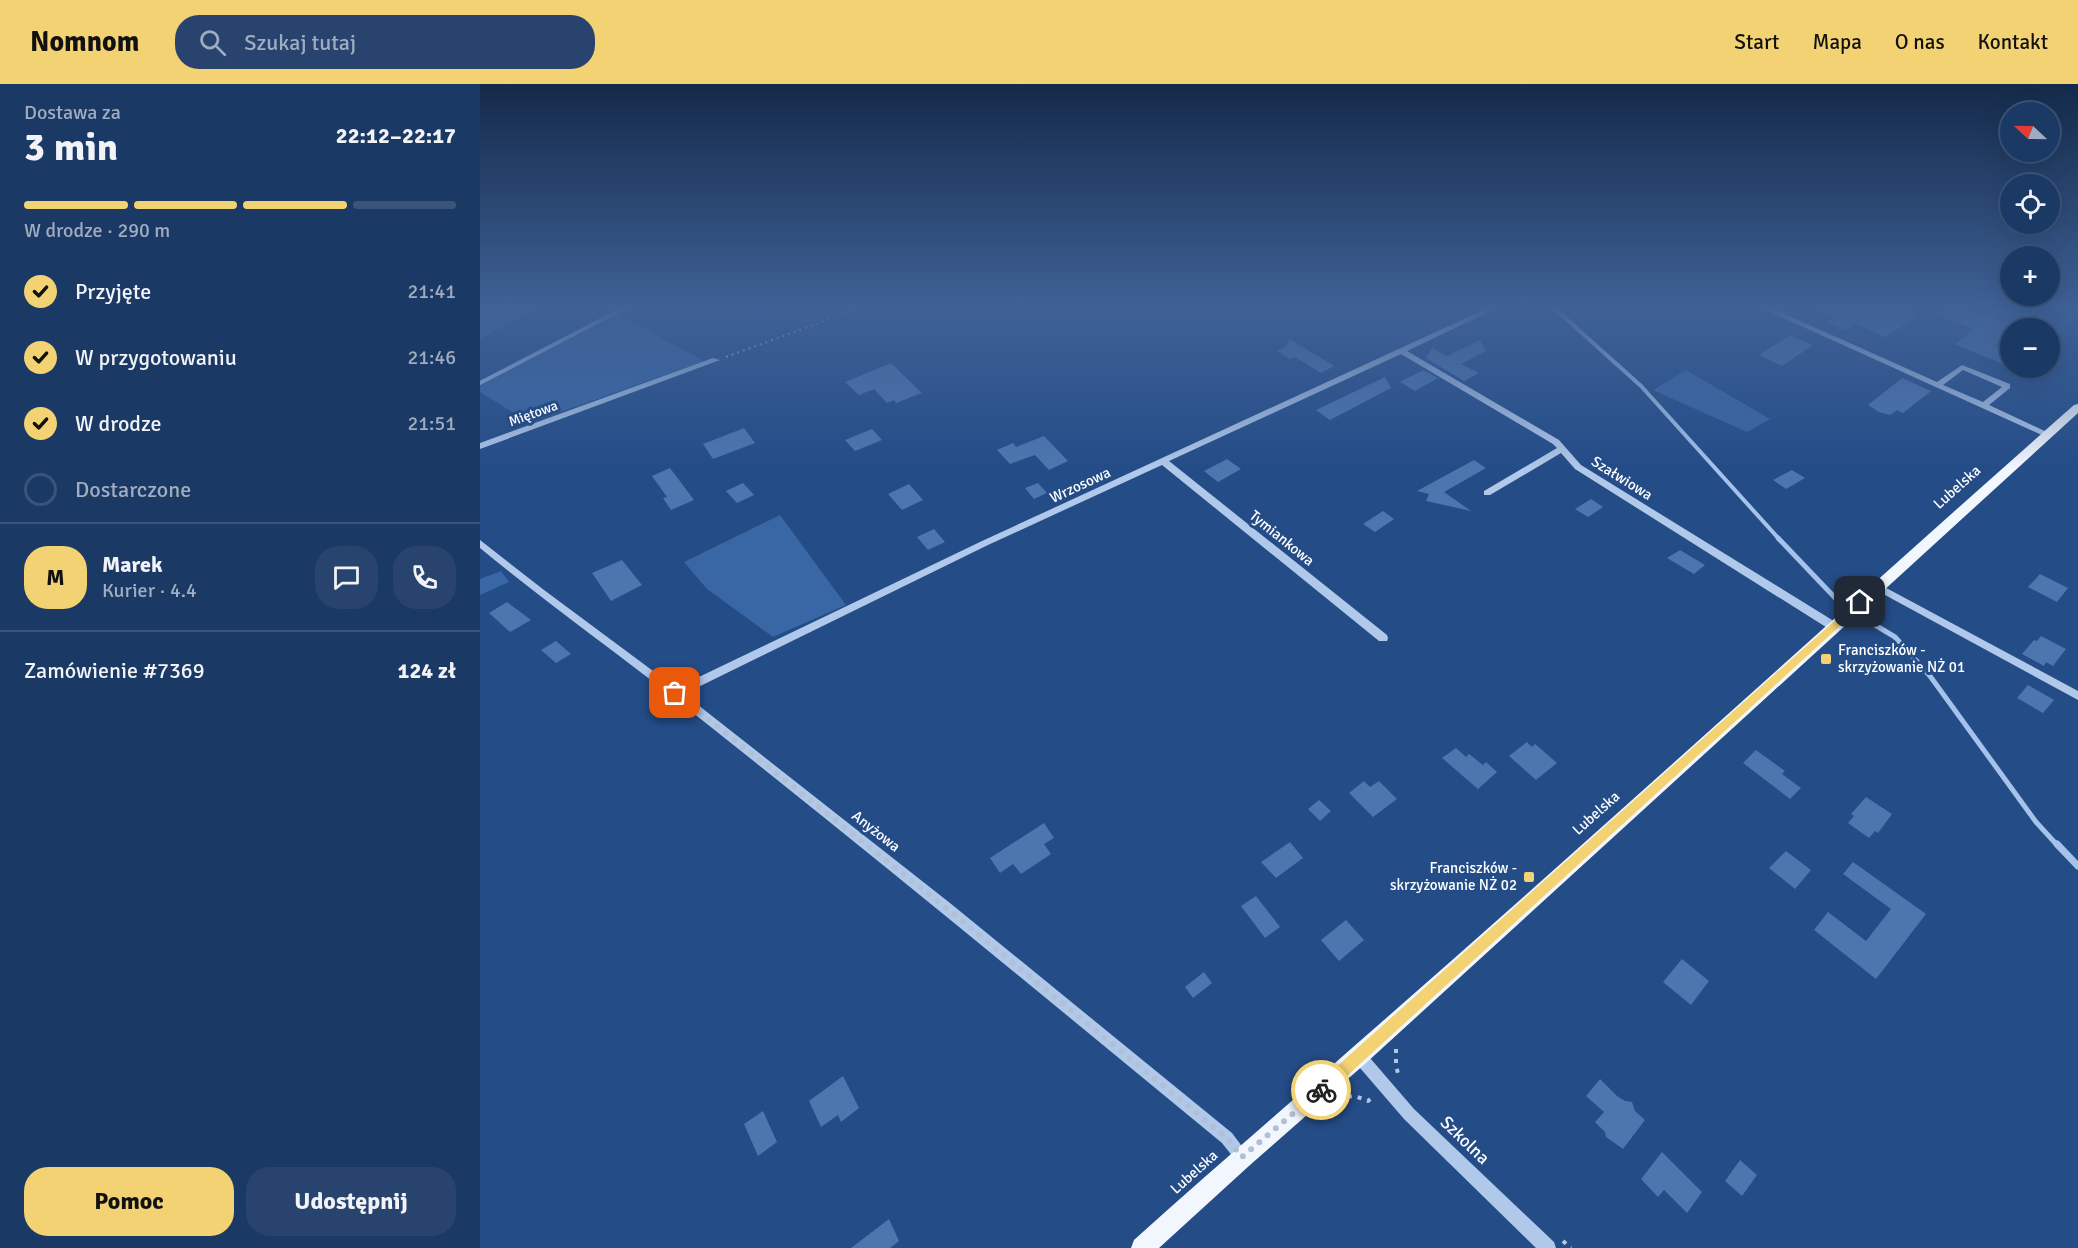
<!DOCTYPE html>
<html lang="pl">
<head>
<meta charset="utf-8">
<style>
	body { margin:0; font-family:Signika,sans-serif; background:#28446e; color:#f1f3f6; height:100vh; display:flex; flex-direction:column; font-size:22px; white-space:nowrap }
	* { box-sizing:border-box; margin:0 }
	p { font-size:20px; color:#a0acbf }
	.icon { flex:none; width:33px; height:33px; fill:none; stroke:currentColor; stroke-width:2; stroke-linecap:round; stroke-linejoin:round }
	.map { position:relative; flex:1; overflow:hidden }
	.side { display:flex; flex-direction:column; background:#1b3965; width:480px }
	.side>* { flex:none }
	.needle { width:39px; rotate:292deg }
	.tools { position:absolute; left:1520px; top:18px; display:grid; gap:12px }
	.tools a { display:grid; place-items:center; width:60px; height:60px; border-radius:50%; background:#1b3965; box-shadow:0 6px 24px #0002,0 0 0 2px #395379; font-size:30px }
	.pin { position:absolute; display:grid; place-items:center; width:51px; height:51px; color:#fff; margin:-26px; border-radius:12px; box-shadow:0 3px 9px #0006 }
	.courier { position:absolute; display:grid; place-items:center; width:60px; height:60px; margin:-30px; border:4px solid #f3d273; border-radius:50%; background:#fff; color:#222; box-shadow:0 2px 8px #0007 }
	.overview em { font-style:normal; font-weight:700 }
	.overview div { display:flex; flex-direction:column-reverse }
	.overview { display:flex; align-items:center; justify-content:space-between; height:102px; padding:0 24px }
	h1 { font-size:39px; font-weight:700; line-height:45px }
	.bar { display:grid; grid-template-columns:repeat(4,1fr); gap:9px 6px; align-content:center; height:72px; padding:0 24px }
	.bar i { height:8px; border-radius:4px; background:#395379 }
	.bar .on { background:#f3d273 }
	.bar p { grid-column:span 4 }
	.line { display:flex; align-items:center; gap:15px; padding:0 24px; border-top:2px solid #395379 }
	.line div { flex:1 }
	.round { display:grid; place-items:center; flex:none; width:63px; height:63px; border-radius:24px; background:#28446e }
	ol { padding:0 24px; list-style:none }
	li { display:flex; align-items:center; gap:18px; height:66px }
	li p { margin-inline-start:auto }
	li .icon { padding:6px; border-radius:50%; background:#f3d273; color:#111; stroke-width:4 }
	li:last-child { color:#a0acbf }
	li i { width:33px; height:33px; border:3px solid #395379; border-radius:50% }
	.button { display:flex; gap:12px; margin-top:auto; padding:12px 24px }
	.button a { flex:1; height:69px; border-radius:24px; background:#f3d273; color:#111; font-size:24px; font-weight:700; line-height:69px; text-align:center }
	.button a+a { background:#28446e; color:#f1f3f6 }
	header { display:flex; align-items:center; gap:36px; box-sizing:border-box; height:84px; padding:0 30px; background:#f3d273; color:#111 }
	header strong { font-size:28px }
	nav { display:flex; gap:33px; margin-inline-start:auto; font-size:21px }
	.search { width:420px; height:54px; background:#28446e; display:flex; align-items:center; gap:15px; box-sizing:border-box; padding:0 21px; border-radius:24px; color:#a0acbf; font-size:22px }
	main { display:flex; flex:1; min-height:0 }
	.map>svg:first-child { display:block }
	.green { fill:#3966a4 }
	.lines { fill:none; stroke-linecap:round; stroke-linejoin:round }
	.stream-far2 { stroke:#a4c2ea; stroke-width:4 }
	.stream-far1 { stroke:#a4c2ea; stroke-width:5 }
	.stream { stroke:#a4c2ea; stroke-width:7 }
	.building { fill:#4d76af }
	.path-far1 { stroke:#b0c8e9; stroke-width:2; stroke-dasharray:2 4; stroke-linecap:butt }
	.path { stroke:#b0c8e9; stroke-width:4; stroke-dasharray:4 6; stroke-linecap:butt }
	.minor { fill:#b0c8e9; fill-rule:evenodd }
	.major { fill:#f2f7fe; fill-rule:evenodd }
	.route { fill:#f3d273 }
	.done { stroke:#b2c0d5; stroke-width:6; stroke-dasharray:0 10.8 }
	.poi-dot { fill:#f3d273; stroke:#244c87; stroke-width:2 }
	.labels { text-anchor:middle; stroke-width:6; stroke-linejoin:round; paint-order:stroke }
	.far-street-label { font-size:14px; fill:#fff; stroke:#244c87 }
	.street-label { font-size:15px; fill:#fff; stroke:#244c87 }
	.poi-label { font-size:15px; fill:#fff; stroke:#244c87; text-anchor:start }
	.near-street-label { font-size:18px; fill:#fff; stroke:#244c87 }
</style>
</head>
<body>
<header>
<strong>Nomnom</strong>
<div class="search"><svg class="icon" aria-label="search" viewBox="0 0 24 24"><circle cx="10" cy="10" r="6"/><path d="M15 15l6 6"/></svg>Szukaj tutaj</div>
<nav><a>Start</a><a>Mapa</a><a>O nas</a><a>Kontakt</a></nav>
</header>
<main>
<section class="side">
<div class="overview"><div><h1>3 min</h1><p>Dostawa za</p></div><em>22:12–22:17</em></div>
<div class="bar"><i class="on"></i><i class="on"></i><i class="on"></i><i></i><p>W drodze · 290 m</p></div>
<ol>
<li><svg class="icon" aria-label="check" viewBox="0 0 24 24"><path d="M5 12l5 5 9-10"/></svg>Przyjęte<p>21:41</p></li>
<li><svg class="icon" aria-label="check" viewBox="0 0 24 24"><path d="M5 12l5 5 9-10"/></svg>W przygotowaniu<p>21:46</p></li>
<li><svg class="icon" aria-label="check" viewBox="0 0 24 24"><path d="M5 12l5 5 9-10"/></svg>W drodze<p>21:51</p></li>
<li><i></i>Dostarczone</li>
</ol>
<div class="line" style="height:108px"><b class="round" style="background:#f3d273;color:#111">M</b><div><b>Marek</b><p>Kurier · 4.4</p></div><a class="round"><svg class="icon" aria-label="chat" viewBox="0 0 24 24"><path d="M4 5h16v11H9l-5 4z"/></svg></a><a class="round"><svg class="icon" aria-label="phone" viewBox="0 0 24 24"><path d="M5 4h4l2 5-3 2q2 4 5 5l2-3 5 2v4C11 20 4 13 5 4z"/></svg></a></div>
<div class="line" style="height:78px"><div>Zamówienie #7369</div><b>124 zł</b></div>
<div class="button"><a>Pomoc</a><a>Udostępnij</a></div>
</section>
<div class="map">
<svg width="1598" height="1164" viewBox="0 0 1598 1164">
	<rect width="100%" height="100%" fill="#244c87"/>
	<path class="green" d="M0,222H59L0,255Z
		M138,230L224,277L50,339L0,308V302Z
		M1206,286L1290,335L1267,348L1173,306Z
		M300,431L366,521L293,553L227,505L204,478Z
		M21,487L29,498L0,511V495Z"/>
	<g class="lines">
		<path class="stream-far2" d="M1072,222L1161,302L1299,455
			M0,299L148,222"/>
		<path class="stream-far1" d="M1298,454L1360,519
			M1390,538L1415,553L1450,592L1556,738L1578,762"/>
		<path class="stream" d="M1577,760L1598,782"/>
	</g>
	<path class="building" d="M1327,222H1386L1398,227L1407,222H1416L1438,232L1405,253L1374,239L1366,246L1347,238L1353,234Z
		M1470,222H1477L1504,233L1519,222H1529L1553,232L1536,244H1530V250L1515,261L1530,267V283L1475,260L1494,245L1458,230Z
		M1310,251L1333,261L1302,282L1279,271Z
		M810,255L816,259L854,282L841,289L815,273L810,275L797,267L805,263Z
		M1000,256L1006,267L981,280L999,289L984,297L946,274L952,264L967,272Z
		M411,279L442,309L416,319L414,316L407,319L394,305L379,311L365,298Z
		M943,286L958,294L935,307L920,298Z
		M905,293L911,304L850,336L836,326Z
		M1422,294L1451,307L1423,329L1417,326L1410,331L1399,328L1388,321Z
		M264,344L275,359L233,375L223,360Z
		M392,345L402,356L375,367L365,356Z
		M564,352L588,377L569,386L555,371L530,380L517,366L533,359L536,363Z
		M747,375L761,385L738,398L724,387Z
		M994,376L1006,384L964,408L991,427L946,417L949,410L937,407Z
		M190,384L214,416L191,426L183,414L187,413L172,392Z
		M1312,386L1325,394L1306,405L1293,396Z
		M263,399L274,411L257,419L246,407Z
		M558,399L567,409L554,415L545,404Z
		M429,400L443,416L422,426L408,410Z
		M1111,415L1123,423L1108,433L1095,425Z
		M903,427L914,435L895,448L883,440Z
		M454,445L465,458L448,466L437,453Z
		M1200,466L1225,481L1214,490L1187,474Z
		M142,476L162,501L131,517L112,489Z
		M1560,490L1588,504L1577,518L1548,503Z
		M27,518L51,536L30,548L9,529Z
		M1561,552L1586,565L1573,582L1566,578L1564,582L1542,570L1554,556L1557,557Z
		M76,557L91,570L76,579L61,566Z
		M1548,601L1574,616L1563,629L1537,614Z
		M1047,658L1052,663L1055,660L1077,679L1056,696L1029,672Z
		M976,664L986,673L989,670L1003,681L1006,678L1017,688L998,705L962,674Z
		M1276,666L1305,687L1302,690L1321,704L1310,715L1263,679Z
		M884,697L890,703L899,697L917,715L893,733L869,709Z
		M1386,713L1412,730L1398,749L1395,747L1389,754L1368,739L1374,732L1371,730Z
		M839,716L851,727L840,737L828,725Z
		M564,739L574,754L564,760L571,770L541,790L533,780L520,789L510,774Z
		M810,758L823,774L796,794L781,778Z
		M1306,767L1331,786L1315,805L1289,784Z
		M1373,778L1446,830L1396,895L1334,846L1348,828L1386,857L1411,825L1363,790Z
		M776,812L800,843L785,854L761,822Z
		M866,836L884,856L859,877L841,856Z
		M1202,875L1229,897L1211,921L1183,898Z
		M724,888L732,899L713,914L705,903Z
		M363,992L379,1024L361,1038L358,1031L341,1043L329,1017Z
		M1120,995L1137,1012L1145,1017L1152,1018L1155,1027L1165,1036L1143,1065L1126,1053L1125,1048L1115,1038L1124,1028L1106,1012Z
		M283,1027L297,1058L278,1072L264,1040Z
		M1182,1068L1222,1108L1207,1129L1184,1106L1178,1113L1161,1095Z
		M1260,1076L1277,1091L1262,1112L1245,1097Z
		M409,1135L419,1157L410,1164H371Z"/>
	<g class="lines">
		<path class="path-far1" d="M246,273L385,222"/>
		<path class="path" d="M916,965V982L919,993
			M858,1014L875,1012L888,1017L894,1012
			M1083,1157L1091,1164"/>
		<path class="minor" d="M1012,222H1021L927,267L1079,356L1101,381L1357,539L1358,542L1357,545H1349L1095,385L1081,369L1010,411H1004V407L1077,364L1073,360L921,270L689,377L907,551L908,554L907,557H899L682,381L508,461L204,610L470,819L752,1049L770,1073L767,1078L762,1081L757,1078L742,1059C560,909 378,759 193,613C129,563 63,516 0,464V456L64,506L196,604L502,457Z
			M1277,222H1287L1457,298L1482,281L1530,300V304L1509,321L1571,350L1567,353L1564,352ZM1483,286L1522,303L1503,318L1463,301Z
			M233,274L240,276L0,365V359Z
			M1397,499L1598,607V616L1394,505L1392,503L1394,501Z
			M879,965L884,967L934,1025L1074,1158L1076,1164H1056L924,1035L874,977L872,972L874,967Z"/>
		<path class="major" d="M1598,320V329L886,979L770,1081L679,1164H651L654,1156C726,1091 800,1028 872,964C1115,752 1353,534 1594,321Z"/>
	</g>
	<linearGradient id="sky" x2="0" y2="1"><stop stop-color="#142a4a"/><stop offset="0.58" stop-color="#3f6196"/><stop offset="1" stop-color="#3f6196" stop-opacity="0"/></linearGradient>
	<rect width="1598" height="385" fill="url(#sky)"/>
	<path class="route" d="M1380,514L1385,518L1384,520L846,1011L841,1013L836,1011L834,1006L836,1001Z"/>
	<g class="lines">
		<path class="done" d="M195,609L465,823L747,1054L762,1073L841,1006"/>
	</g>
	<g class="poi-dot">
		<rect x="1340" y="569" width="12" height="12" rx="3"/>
		<rect x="1043" y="787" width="12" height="12" rx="3"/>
	</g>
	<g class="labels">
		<g class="far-street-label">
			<text transform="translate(53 329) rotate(-20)" y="5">Miętowa</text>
		</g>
		<g class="street-label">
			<text transform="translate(1142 394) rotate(32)" y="5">Szałwiowa</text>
			<text transform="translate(600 401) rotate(-25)" y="5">Wrzosowa</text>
			<text transform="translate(1477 403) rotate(-42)" y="5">Lubelska</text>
			<text transform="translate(802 454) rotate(39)" y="5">Tymiankowa</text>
			<text transform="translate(1116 729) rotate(-42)" y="5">Lubelska</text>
			<text transform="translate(396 747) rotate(38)" y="5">Anyżowa</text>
			<text transform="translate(714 1088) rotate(-42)" y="5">Lubelska</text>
		</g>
		<g class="poi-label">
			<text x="1358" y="571">Franciszków -<tspan x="1358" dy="17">skrzyżowanie NŻ 01</tspan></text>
			<text x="1037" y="789" text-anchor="end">Franciszków -<tspan x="1037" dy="17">skrzyżowanie NŻ 02</tspan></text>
		</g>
		<g class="near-street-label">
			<text transform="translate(985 1056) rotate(44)" y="6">Szkolna</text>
		</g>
	</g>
</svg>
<div class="tools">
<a><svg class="needle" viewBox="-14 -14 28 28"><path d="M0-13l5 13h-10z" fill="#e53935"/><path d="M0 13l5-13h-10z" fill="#a0acbf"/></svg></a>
<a><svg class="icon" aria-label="locate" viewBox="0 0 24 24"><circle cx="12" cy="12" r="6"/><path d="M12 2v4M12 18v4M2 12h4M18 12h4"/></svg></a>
<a>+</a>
<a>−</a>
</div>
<div class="pin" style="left:195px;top:609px;background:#ea580c"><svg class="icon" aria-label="bag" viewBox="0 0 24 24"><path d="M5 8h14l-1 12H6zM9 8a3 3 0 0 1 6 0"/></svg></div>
<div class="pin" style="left:1380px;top:518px;background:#1f2937"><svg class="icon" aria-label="home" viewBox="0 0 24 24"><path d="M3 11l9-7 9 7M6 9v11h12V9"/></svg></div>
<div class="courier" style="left:841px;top:1006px"><svg class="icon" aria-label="bike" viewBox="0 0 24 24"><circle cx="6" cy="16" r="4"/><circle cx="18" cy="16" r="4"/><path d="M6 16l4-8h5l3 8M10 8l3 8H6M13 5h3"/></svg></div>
</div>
</main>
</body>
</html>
